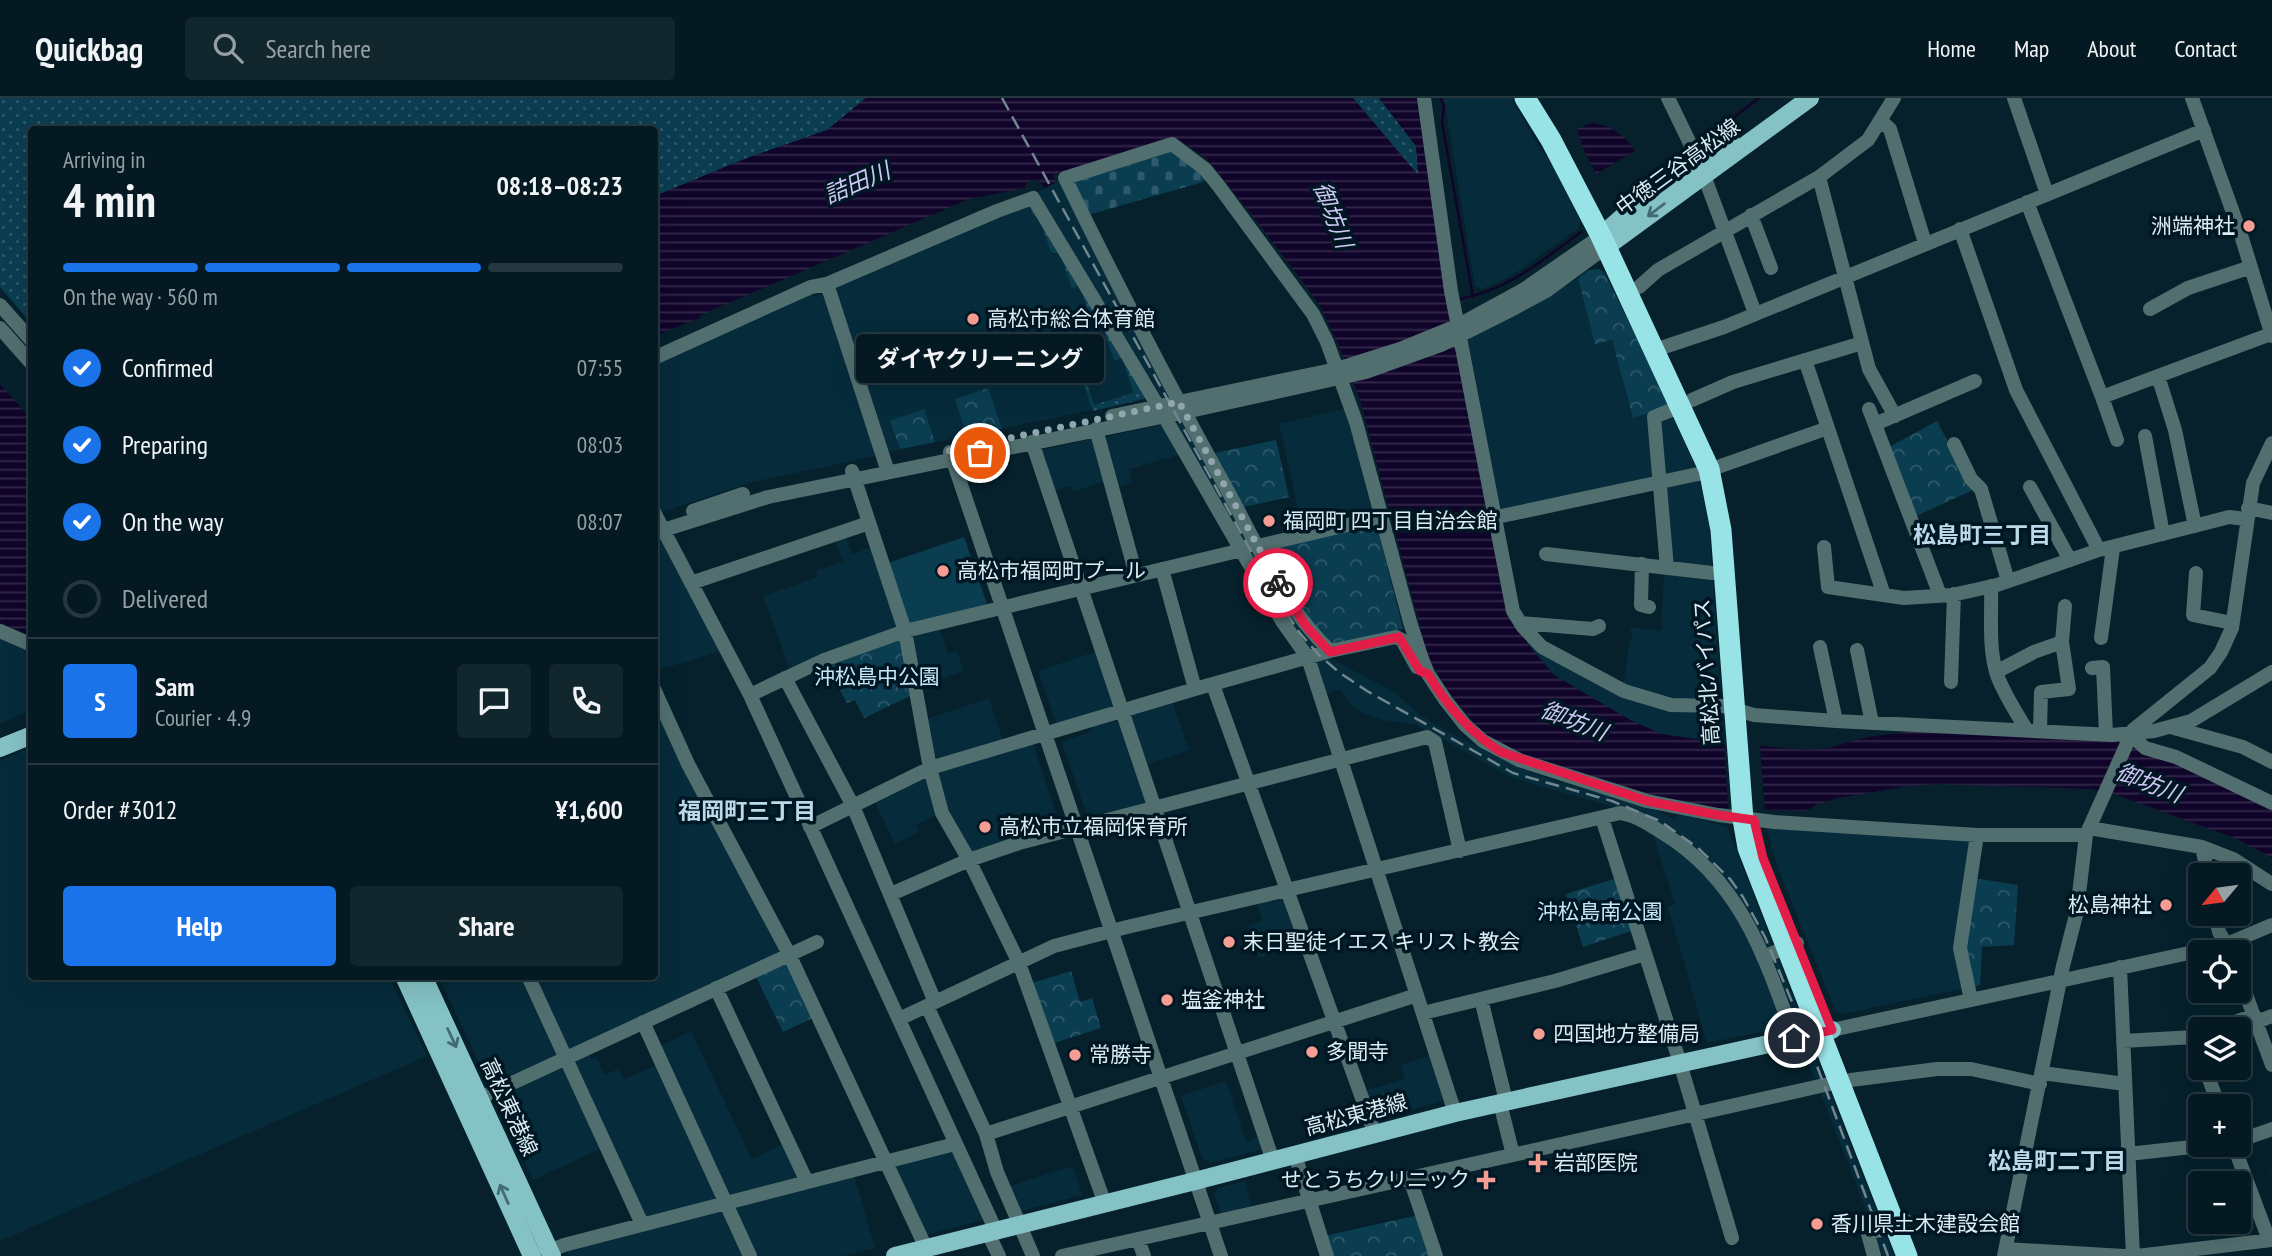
<!DOCTYPE html>
<html lang="en">
<head>
<meta charset="utf-8">
<style>
	body { margin:0; font-family:"PT Sans Narrow","Noto Sans JP",sans-serif; background:#12262e; color:#f1f3f6; height:100vh; display:flex; flex-direction:column; font-size:26px; white-space:nowrap }
	* { box-sizing:border-box; margin:0 }
	p { font-size:23px; color:#97a0a5 }
	.icon { flex:none; width:38px; height:38px; fill:none; stroke:currentColor; stroke-width:2; stroke-linecap:round; stroke-linejoin:round }
	.map { position:relative; flex:1; overflow:hidden }
	.sheet { position:absolute; left:28px; top:28px; width:630px; height:854px; display:flex; flex-direction:column; background:#041921; border-radius:7px; box-shadow:0 7px 28px #0002,0 0 0 2px #25383f }
	.sheet>* { flex:none }
	.needle { width:46px; rotate:241deg }
	.fabs { position:absolute; left:2188px; top:765px; display:grid; gap:14px }
	.fabs a { display:grid; place-items:center; width:63px; height:63px; border-radius:7px; background:#041921; box-shadow:0 7px 28px #0002,0 0 0 2px #25383f; font-size:35px }
	.pin { position:absolute; display:grid; place-items:center; width:60px; height:60px; color:#fff; margin:-30px; border:4px solid #fff; border-radius:50%; box-shadow:0 2px 7px #0007 }
	.courier { position:absolute; display:grid; place-items:center; width:70px; height:70px; margin:-35px; border:5px solid #e11d48; border-radius:50%; background:#fff; color:#222; box-shadow:0 2px 9px #0007 }
	.bubble { position:absolute; height:49px; border-radius:7px; background:#041921; box-shadow:0 7px 28px #0002,0 0 0 2px #25383f; font-size:23px; font-weight:700; line-height:49px; text-align:center }
	.summary em { font-style:normal; font-weight:700 }
	.summary div { display:flex; flex-direction:column-reverse }
	.summary { display:flex; align-items:center; justify-content:space-between; height:119px; padding:0 35px }
	h1 { font-size:46px; font-weight:700; line-height:52px }
	.bar { display:grid; grid-template-columns:repeat(4,1fr); gap:10px 7px; align-content:center; height:84px; padding:0 35px }
	.bar i { height:9px; border-radius:5px; background:#25383f }
	.bar .selected { background:#1a73e8 }
	.bar p { grid-column:span 4 }
	.line { display:flex; align-items:center; gap:18px; padding:0 35px; border-top:2px solid #25383f }
	.line div { flex:1 }
	.round { display:grid; place-items:center; flex:none; width:74px; height:74px; border-radius:7px; background:#12262e }
	ol { padding:0 35px; list-style:none }
	li { display:flex; align-items:center; gap:21px; height:77px }
	li p { margin-inline-start:auto }
	li .icon { padding:7px; border-radius:50%; background:#1a73e8; color:#fff; stroke-width:4 }
	li:last-child { color:#97a0a5 }
	li i { width:38px; height:38px; border:4px solid #25383f; border-radius:50% }
	.action { display:flex; gap:14px; margin-top:auto; padding:14px 35px }
	.action a { flex:1; height:80px; border-radius:7px; background:#1a73e8; color:#fff; font-size:28px; font-weight:700; line-height:80px; text-align:center }
	.action a+a { background:#12262e; color:#f1f3f6 }
	header { display:flex; align-items:center; gap:42px; box-sizing:border-box; height:98px; padding:0 35px; background:#041921; border-bottom:2px solid #25383f }
	header strong { font-size:33px }
	nav { display:flex; gap:38px; margin-inline-start:auto; font-size:24px }
	.search { width:490px; height:63px; background:#12262e; display:flex; align-items:center; gap:18px; box-sizing:border-box; padding:0 24px; border-radius:7px; color:#97a0a5; font-size:26px }
	.map>svg:first-child { display:block }
	.built { fill:#062b3a }
	.grass { fill:url(#grass-dots) }
	.cemetery { fill:url(#cemetery-stones) }
	.park { fill:url(#park-crowns) }
	.pitch { fill:#0b3d51 }
	.water { fill:url(#water-rules) }
	.pier { fill:#06212c }
	.lines { fill:none; stroke-linecap:round; stroke-linejoin:round }
	.stream { stroke:#11042a; stroke-width:2.5 }
	.minor { stroke:#526f70; stroke-width:14 }
	.major { stroke:#84c2c5; stroke-width:18 }
	.highway { stroke:#98e3e6; stroke-width:21 }
	.rail { stroke:#718790; stroke-width:2.5; stroke-dasharray:14 7; stroke-linecap:butt }
	.oneway { stroke:#426c74 }
	.done { stroke:#91a5ad; stroke-width:7; stroke-dasharray:0 12.6 }
	.route { stroke:#e11d48; stroke-width:9 }
	.poi-dot { fill:#f59c93; stroke:#001723; stroke-width:2.5 }
	.labels { text-anchor:middle; stroke-width:7; stroke-linejoin:round; paint-order:stroke }
	.street-label { font-size:21px; fill:#dcecf3; stroke:#001723 }
	.poi-label { font-size:21px; fill:#dcecf3; stroke:#001723; text-anchor:start }
	.park-label { font-size:21px; fill:#c6e7f8; stroke:#001723 }
	.water-label { font-size:23px; font-style:italic; fill:#cec6f3; stroke:#001723 }
	.neighbourhood-label { font-size:23px; font-weight:bold; fill:#bbd9e9; stroke:#001723 }
</style>
</head>
<body>
<header>
<strong>Quickbag</strong>
<div class="search"><svg class="icon" aria-label="search" viewBox="0 0 24 24"><circle cx="10" cy="10" r="6"/><path d="M15 15l6 6"/></svg>Search here</div>
<nav><a>Home</a><a>Map</a><a>About</a><a>Contact</a></nav>
</header>
<div class="map">
<svg width="2272" height="1158" viewBox="0 0 2272 1158">
	<defs>
		<pattern id="grass-dots" width="8" height="8" patternUnits="userSpaceOnUse" patternTransform="scale(1.75)"><rect width="8" height="8" fill="#0b3d51"/><path d="M2 2h.1M6 6h.1" fill="none" stroke="#2e596a" stroke-width="1.8" stroke-linecap="round"/></pattern>
		<pattern id="cemetery-stones" width="16" height="16" patternUnits="userSpaceOnUse" patternTransform="scale(1.75)"><rect width="16" height="16" fill="#0b3d51"/><path d="M2 7V4a2 2 0 0 1 4 0v3zM10 15v-3a2 2 0 0 1 4 0v3z" fill="#2e596a"/></pattern>
		<pattern id="park-crowns" width="20" height="18" patternUnits="userSpaceOnUse" patternTransform="scale(1.75)"><rect width="20" height="18" fill="#0b3d51"/><path d="M2 6a3 3 0 1 1 6 0M12 15a3 3 0 1 1 6 0" fill="none" stroke="#2e596a"/></pattern>
		<pattern id="water-rules" width="6" height="5" patternUnits="userSpaceOnUse" patternTransform="scale(1.75)"><rect width="6" height="5" fill="#11042a"/><path d="M0 2.5h6" fill="none" stroke="#332949"/></pattern>
	</defs>
	<rect width="100%" height="100%" fill="#06212c"/>
	<path class="built" d="M1444,0H1511L1541,52L1551,64L1580,122L1579,130L1510,179L1482,191L1475,188Z
		M1061,82L1160,272L1327,559L1393,593L1420,617L1450,635L1537,677L1654,711L1675,722L1679,715L1727,729L1894,1158H1879L1863,1104L1760,841L1748,817L1642,719L1611,708L1512,680L1415,626L1382,622L1364,615L1350,606L1340,591L1324,596L1161,298L1149,278L1146,279L1038,94Z
		M1034,107L1144,301L889,354L835,194L837,188L992,121Z
		M1578,180L1595,245L1612,242L1633,320L1651,315L1658,381L1500,413L1468,241L1512,220Z
		M825,194L876,358L752,384L662,414L655,396L654,266L812,196L814,199Z
		M1346,310L1374,416L1309,432L1302,429L1279,326Z
		M1673,313L1697,373L1662,381L1656,319Z
		M1166,326L1183,356L1129,371L1132,385L1118,389L1105,339Z
		M1095,340L1107,382L1073,394L1070,388L1053,393L1039,353Z
		M1699,380L1709,426L1712,473L1669,468L1663,387Z
		M845,437L852,456L872,449L899,526L897,531L790,572L763,498L818,479L816,473L843,464L835,441Z
		M664,441L722,553L655,573V444Z
		M1664,473L1713,478L1721,606L1671,605L1623,590L1630,541L1633,540L1629,529L1661,533Z
		M939,528L948,556L957,553L964,573L918,589L913,535Z
		M1522,535L1620,595L1722,611L1724,644L1662,636L1632,623L1554,577L1530,549Z
		M0,539L32,553L31,612L0,626Z
		M1097,553L1116,606L1114,610L1057,627L1038,573Z
		M655,599L782,851L780,856L572,953L566,951L533,879L654,878Z
		M989,600L1003,643L937,663L932,661L924,622Z
		M1172,603L1189,652L1146,667L1130,619L1133,614Z
		M1121,621L1149,704L1089,723L1062,644L1093,633L1091,626Z
		M1032,643L1061,730L971,758L945,716L934,673Z
		M31,649L32,878L389,879L427,958L0,1143V663Z
		M928,676L939,716L916,727L919,734L895,746L874,702Z
		M1766,729L1970,742L1966,890L1842,916L1835,912L1779,773Z
		M1652,734L1692,762L1740,820L1786,929L1707,945L1668,809L1675,806Z
		M1283,798L1302,844L1259,860L1248,828L1262,823L1256,804Z
		M439,879H522L558,955L556,959L491,990Z
		M691,933L752,1061L785,1045L801,1078L798,1083L728,1098L659,949Z
		M588,955L591,961L596,959L605,977L618,971L624,982L658,966L717,1103L648,1122L643,1119L574,961Z
		M1432,957L1447,1002L1374,1022L1365,993L1405,981L1401,967Z
		M560,968L565,970L602,1050L533,1082L495,998Z
		M1226,983L1246,1043L1262,1038L1266,1050L1210,1065L1202,1060L1181,998Z
		M952,1051L986,1121L926,1137L895,1070L897,1065Z
		M1073,1068L1082,1097L1021,1113L1009,1088Z
		M854,1077L875,1150L842,1158H756L734,1111L736,1107Z
		M1245,1083L1252,1112L1222,1119L1214,1095L1218,1090Z
		M719,1112L725,1114L746,1158H569L566,1151Z"/>
	<path class="grass" d="M0,0H866L827,32L747,60L655,98L654,32H32L31,225L0,189Z
		M1353,0H1379L1416,48L1419,78Z
		M1029,107L1037,110L1146,297L1144,301L1093,313L1076,264L1055,269L1054,267L1078,259L1094,307L1134,295L1122,260L1114,262L1101,225H1091L1080,188L1072,190L1060,156L1051,154L1039,120L1033,117Z"/>
	<path class="cemetery" d="M1175,51L1208,79L1203,84L1088,117L1073,82Z"/>
	<path class="park" d="M1599,171L1605,176L1671,309L1633,320L1612,242L1595,246L1578,180L1589,172Z
		M988,290L1002,331L967,338L955,301Z
		M924,311L935,344L900,351L890,323Z
		M1937,323L1973,392L1914,419L1887,350Z
		M1276,342L1289,399L1240,410L1211,356Z
		M1376,425L1403,531L1330,549L1308,526L1264,452Z
		M902,537L912,597L864,620L855,602L847,605L825,566Z
		M1617,780L1634,832L1583,849L1566,796Z
		M1973,780L2018,787L2014,847L1982,849L1980,887L1971,889L1962,850Z
		M790,865L815,919L783,934L755,877Z
		M1071,873L1080,904L1092,900L1101,930L1051,946L1029,886Z
		M1419,1117L1432,1158H1331L1324,1138Z"/>
	<path class="pitch" d="M964,439L988,509L913,527L906,524L888,465Z"/>
	<path class="water" d="M866,0H1353L1418,77L1416,48L1379,0H1419L1511,516L1530,549L1554,577L1632,623L1662,636L1694,641L1806,652L1828,650L1868,639L1915,633L2109,641C2165,658 2220,684 2272,710V760L2237,741L2114,696L2091,691L1936,686L1909,688L1838,700L1817,706L1807,713L1717,710L1655,700L1525,658L1493,642L1480,632L1447,592L1428,559L1360,302L1339,248L1320,208L1306,188L1252,117L1207,61L1178,41L1173,40L1053,77L1056,84L1045,90L1038,82C1031,81 1027,84 1025,90L969,101L699,218L700,220L662,235L655,241V98L747,60L827,32Z
		M1591,25C1609,26 1627,38 1635,53L1596,76L1583,50L1577,31Z
		M0,286L31,321V538L0,525Z"/>
	<path class="pier" d="M1724,643L1760,646L1765,714L1728,711Z"/>
	<g class="lines">
		<path class="stream" d="M1440,0L1444,8L1442,24L1473,199
			M1698,47L1759,0
			M1633,93L1687,55
			M1459,201C1507,193 1543,162 1581,134"/>
		<path class="minor" d="M1424,0L1451,193L1513,513L1523,529L1542,549L1624,593L1671,607L1723,608L1754,617L1836,623L2112,637L2154,633L2191,623L2272,574
			M1668,0L1699,64L1755,215
			M2014,0L2047,96
			M2192,0L2241,137L2272,238
			M1881,23L1890,31L1925,145
			M1819,79L1869,271L1895,318
			M2027,104L2102,299L2158,278L2175,332L2195,428
			M1751,117L1771,170
			M1960,131L2016,292L2099,452
			M827,186L888,374
			M1639,189L1658,172L1819,79L1868,42L1894,0
			M0,207L32,243
			M2150,211L2188,190L2251,169
			M0,230L32,266
			M1655,252L1724,229L2204,32
			M654,260L811,189L827,186L997,113L1033,100L1158,308
			M1805,262L1884,497
			M2158,278L2271,236
			M2102,299L2117,342
			M1692,302L1733,284L1862,245
			M1869,311L1940,497
			M1112,318L1337,271L1400,251L1459,227L1523,192L1601,138
			M1164,318L1282,523L1308,560L1455,1015
			M1875,326L1975,283
			M1096,331L1136,477
			M2145,338L2163,436
			M1032,344L1273,1063
			M1954,346L1971,381L1981,391L2008,483
			M950,354L1221,1158
			M852,373L905,533L930,670L942,715L969,762L1019,865L1105,1106
			M2030,389L2070,462
			M2248,410L2272,415
			M693,413L743,396
			M654,414L750,597L996,1133
			M1497,419L1698,376L1828,330
			M654,435L768,399L1181,315L1366,274L1441,247L1509,213L1546,193L1606,149
			M1258,448L1381,419
			M1824,449L1828,489L1904,500L1952,497L1997,487L2099,452L2202,426L2229,419L2246,421
			M1546,456L1712,475
			M1642,466L1641,507L1649,509
			M1667,470L1654,319L1681,308
			M1162,471L1195,591
			M2196,475L2193,517L2232,525
			M691,485L869,425
			M1991,488C1992,517 1988,550 1997,577C2004,596 2016,614 2026,631
			M1521,525L1593,531L1599,528
			M0,533L32,547
			M2101,540L2113,450
			M1820,549L1836,623
			M1857,552L1872,625
			M1330,553C1285,510 1259,451 1230,397C1172,293 1117,187 1065,80L1172,46L1205,71L1218,87L1313,216L1327,244L1356,324L1410,524L1421,558L1428,576L1446,603L1465,627L1483,643L1519,662L1647,703L1718,717L1774,724L1977,737H2086
			M2092,570L2103,569L2106,636
			M1996,574L2034,554L2062,544L2065,508
			M785,580L853,708L935,904
			M1951,584L1954,496
			M1213,587L1375,1036
			M654,591L688,666L789,856L926,1150
			M750,597L824,562L905,533L1242,452
			M2174,630L2243,649L2272,664
			M2040,632L2041,594L2069,591L2062,544
			M2130,636L2145,650L2176,659L2272,705
			M1602,720L1680,965L1732,1140
			M810,729L930,670L1195,591L1330,553L1396,539L1402,542L1417,569
			M2089,730L2202,749L2233,761L2272,786
			M2202,749L2208,777
			M891,796L969,762L1019,745L1427,639L1435,644L1460,753
			M2215,816L2219,834L2230,853
			M1763,859L1797,845
			M2120,869L2133,1158
			M2238,875L2272,967
			M528,878L642,1126
			M716,890L807,1084
			M1481,901L1506,1003
			M1971,902L1960,850L1977,737
			M927,908L986,1036L997,1074L1033,1158
			M1423,915L1555,883L1645,856
			M899,921L1054,848L1127,829L1620,715C1636,717 1650,727 1663,735C1741,783 1765,859 1794,940
			M643,924L750,1158
			M2256,924L2272,918
			M2216,931L2254,917
			M1832,932L2212,850L2227,846L2272,827
			M2200,937L2194,939L2200,956
			M2123,943L2194,939
			M2205,970L2219,1008
			M2042,975L2125,986
			M1851,982L1937,971H1971L2040,986
			M480,1000L817,844
			M1500,1005L1513,1057
			M986,1036L1417,897
			M2238,1043L2272,1031
			M2233,1046L2269,1142
			M2128,1056L2219,1046
			M1295,1057L1327,1158
			M1410,1081L1436,1158
			M988,1135L999,1158
			M1138,1141L1144,1158
			M2006,1151L2124,1158
			M541,1156L564,1147L955,1046
			M1062,1158L1838,984
			M1874,1158L1868,1136L1905,1122
			M2004,1158L2063,868L2077,813L2086,737L2133,632L2210,570L2221,554L2232,530L2253,385L2272,345
			M2137,1158L2272,1142"/>
		<path class="major" d="M1601,138L1627,115L1731,44
			M1606,149L1810,0
			M0,650L32,637
			M404,878L532,1158
			M423,878L552,1158
			M895,1158L1195,1083L1455,1015L1832,932"/>
		<path class="highway" d="M1525,0L1551,42L1601,138L1709,371L1721,432L1743,721L1748,750L1907,1158"/>
		<path class="rail" d="M1002,0L1275,497L1299,534L1319,557L1340,575L1367,593L1513,675L1612,703L1660,723L1698,750L1730,781L1743,799L1765,839L1802,928L1888,1158"/>
	</g>
	<defs><path id="oneway-shaft" d="M-6 0H5M1.5-3L5.5 0L1.5 3" fill="none" stroke-width="1.6" stroke-linecap="round" stroke-linejoin="round" transform="scale(1.75)"/></defs>
	<g class="oneway">
		<use href="#oneway-shaft" transform="translate(1656 112) rotate(143)"/>
		<use href="#oneway-shaft" transform="translate(452 940) rotate(65)"/>
		<use href="#oneway-shaft" transform="translate(504 1096) rotate(-114)"/>
	</g>
	<g class="lines">
		<path class="done" d="M980,355L952,361L949,353L1179,304L1278,485"/>
		<path class="route" d="M1278,485L1306,528L1330,554L1399,539L1420,573L1428,576C1447,608 1469,634 1501,654L1647,703L1718,717L1754,722L1763,760L1832,932L1794,940"/>
	</g>
	<g class="poi-dot">
		<circle cx="2249" cy="128" r="7"/>
		<circle cx="973" cy="221" r="7"/>
		<circle cx="1269" cy="423" r="7"/>
		<circle cx="943" cy="473" r="7"/>
		<circle cx="985" cy="729" r="7"/>
		<circle cx="2166" cy="807" r="7"/>
		<circle cx="1229" cy="844" r="7"/>
		<circle cx="1167" cy="902" r="7"/>
		<circle cx="1539" cy="936" r="7"/>
		<circle cx="1312" cy="954" r="7"/>
		<circle cx="1075" cy="957" r="7"/>
		<path d="M1534.5 1054.5h7v7h7v7h-7v7h-7v-7h-7v-7h7z"/>
		<path d="M1482.5 1071.5h7v7h7v7h-7v7h-7v-7h-7v-7h7z"/>
		<circle cx="1817" cy="1126" r="7"/>
	</g>
	<g class="labels">
		<g class="street-label">
			<text transform="translate(1678 69) rotate(-36)" y="7">中徳三谷高松線</text>
			<text transform="translate(1707 574) rotate(-94)" y="7">高松北バイパス</text>
			<text transform="translate(509 1009) rotate(65)" y="7">高松東港線</text>
			<text transform="translate(1356 1017) rotate(-15)" y="7">高松東港線</text>
		</g>
		<g class="poi-label">
			<text x="2235" y="135" text-anchor="end">洲端神社</text>
			<text x="987" y="228">高松市総合体育館</text>
			<text x="1283" y="430">福岡町 四丁目自治会館</text>
			<text x="957" y="480">高松市福岡町プール</text>
			<text x="999" y="736">高松市立福岡保育所</text>
			<text x="2152" y="814" text-anchor="end">松島神社</text>
			<text x="1243" y="851">末日聖徒イエス キリスト教会</text>
			<text x="1181" y="909">塩釜神社</text>
			<text x="1553" y="943">四国地方整備局</text>
			<text x="1326" y="961">多聞寺</text>
			<text x="1089" y="964">常勝寺</text>
			<text x="1554" y="1072">岩部医院</text>
			<text x="1470" y="1089" text-anchor="end">せとうちクリニック</text>
			<text x="1831" y="1133">香川県土木建設会館</text>
		</g>
		<g class="park-label">
			<text x="877" y="586">沖松島中公園</text>
			<text x="1600" y="821">沖松島南公園</text>
		</g>
		<g class="water-label">
			<text transform="translate(857 85) rotate(-23)" y="8">詰田川</text>
			<text transform="translate(1333 117) rotate(69)" y="8">御坊川</text>
			<text transform="translate(1574 623) rotate(21)" y="8">御坊川</text>
			<text transform="translate(2149 685) rotate(21)" y="8">御坊川</text>
		</g>
		<g class="neighbourhood-label">
			<text x="1982" y="445">松島町三丁目</text>
			<text x="747" y="721">福岡町三丁目</text>
			<text x="2057" y="1071">松島町二丁目</text>
		</g>
	</g>
</svg>
<div class="fabs">
<a><svg class="needle" viewBox="-14 -14 28 28"><path d="M0-13l5 13h-10z" fill="#e53935"/><path d="M0 13l5-13h-10z" fill="#97a0a5"/></svg></a>
<a><svg class="icon" aria-label="locate" viewBox="0 0 24 24"><circle cx="12" cy="12" r="6"/><path d="M12 2v4M12 18v4M2 12h4M18 12h4"/></svg></a>
<a><svg class="icon" aria-label="layers" viewBox="0 0 24 24"><path d="M12 4l9 5-9 5-9-5zM3 14l9 5 9-5"/></svg></a>
<a>+</a>
<a>−</a>
</div>
<div class="pin" style="left:980px;top:355px;background:#ea580c"><svg class="icon" aria-label="bag" viewBox="0 0 24 24"><path d="M5 8h14l-1 12H6zM9 8a3 3 0 0 1 6 0"/></svg></div>
<div class="pin" style="left:1794px;top:940px;background:#1f2937"><svg class="icon" aria-label="home" viewBox="0 0 24 24"><path d="M3 11l9-7 9 7M6 9v11h12V9"/></svg></div>
<div class="courier" style="left:1278px;top:485px"><svg class="icon" aria-label="bike" viewBox="0 0 24 24"><circle cx="6" cy="16" r="4"/><circle cx="18" cy="16" r="4"/><path d="M6 16l4-8h5l3 8M10 8l3 8H6M13 5h3"/></svg></div>
<div class="bubble" style="left:856px;top:236px;width:248px">ダイヤクリーニング</div>
<section class="sheet">
<div class="summary"><div><h1>4 min</h1><p>Arriving in</p></div><em>08:18–08:23</em></div>
<div class="bar"><i class="selected"></i><i class="selected"></i><i class="selected"></i><i></i><p>On the way · 560 m</p></div>
<ol>
<li><svg class="icon" aria-label="check" viewBox="0 0 24 24"><path d="M5 12l5 5 9-10"/></svg>Confirmed<p>07:55</p></li>
<li><svg class="icon" aria-label="check" viewBox="0 0 24 24"><path d="M5 12l5 5 9-10"/></svg>Preparing<p>08:03</p></li>
<li><svg class="icon" aria-label="check" viewBox="0 0 24 24"><path d="M5 12l5 5 9-10"/></svg>On the way<p>08:07</p></li>
<li><i></i>Delivered</li>
</ol>
<div class="line" style="height:126px"><b class="round" style="background:#1a73e8;color:#fff">S</b><div><b>Sam</b><p>Courier · 4.9</p></div><a class="round"><svg class="icon" aria-label="chat" viewBox="0 0 24 24"><path d="M4 5h16v11H9l-5 4z"/></svg></a><a class="round"><svg class="icon" aria-label="phone" viewBox="0 0 24 24"><path d="M5 4h4l2 5-3 2q2 4 5 5l2-3 5 2v4C11 20 4 13 5 4z"/></svg></a></div>
<div class="line" style="height:91px"><div>Order #3012</div><b>¥1,600</b></div>
<div class="action"><a>Help</a><a>Share</a></div>
</section>
</div>
</body>
</html>
